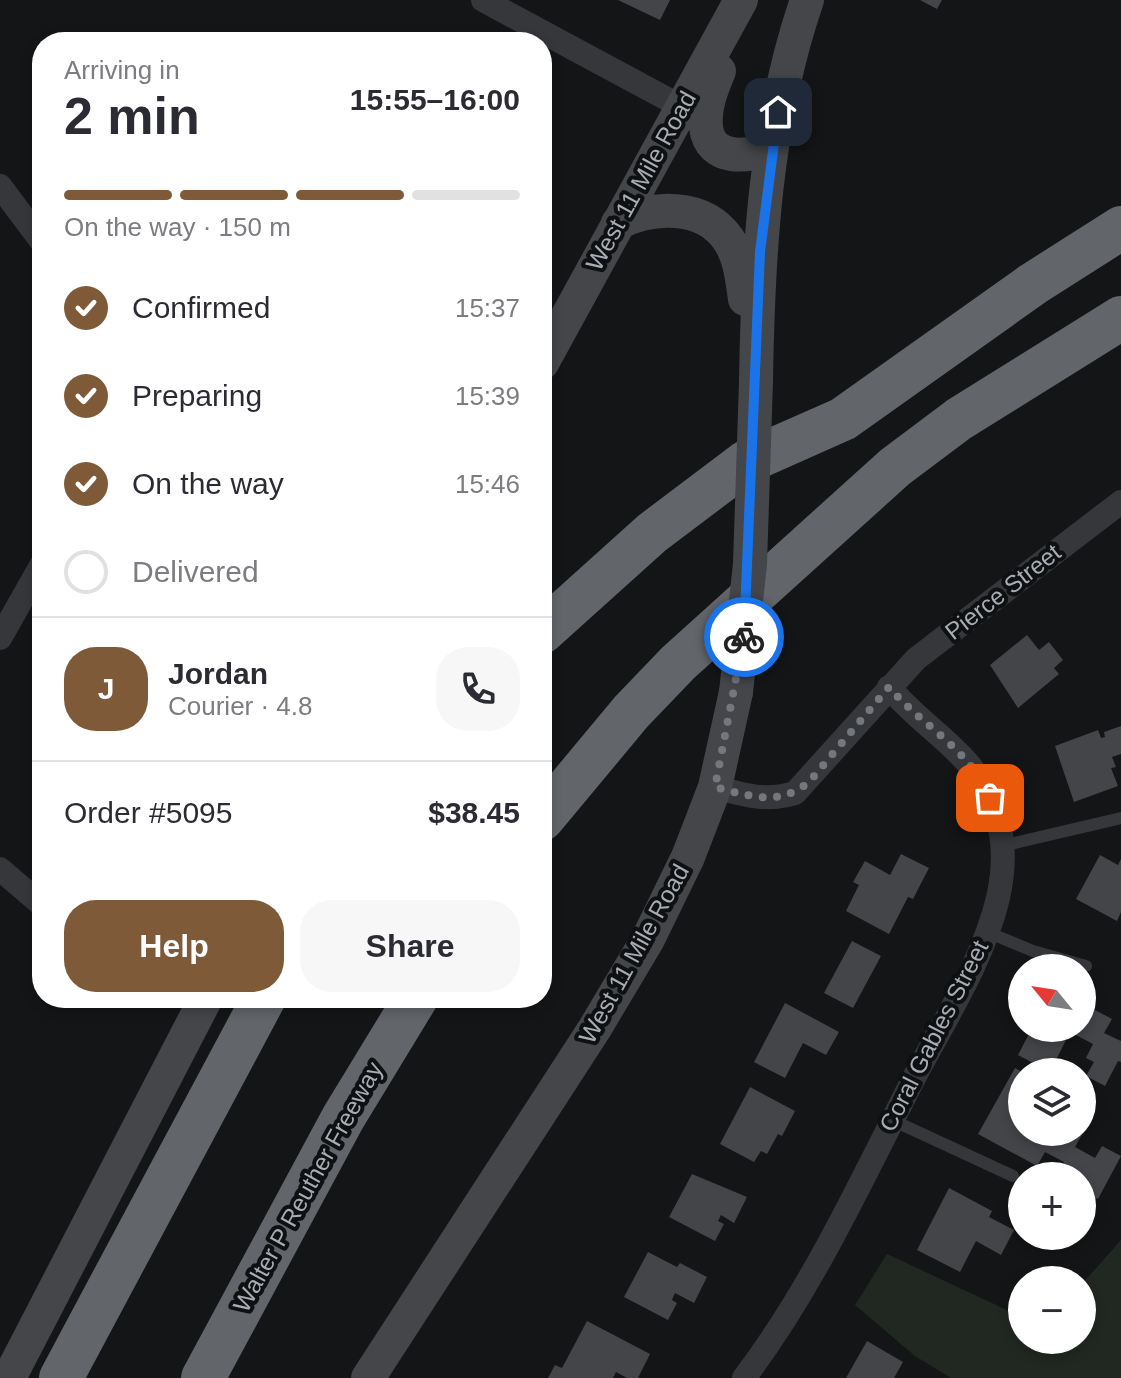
<!DOCTYPE html>
<html lang="en">
<head>
<meta charset="utf-8">
<style>
	body { margin:0; font-family:Helvetica,sans-serif; background:#f7f7f7; color:#2b2b33; height:100vh; display:flex; flex-direction:column; font-size:30px; white-space:nowrap }
	* { box-sizing:border-box; margin:0 }
	p { font-size:26px; color:#7c7c81 }
	.icon { flex:none; width:44px; height:44px; fill:none; stroke:currentColor; stroke-width:2; stroke-linecap:round; stroke-linejoin:round }
	.map { position:relative; flex:1; overflow:hidden }
	.details { position:absolute; left:32px; top:32px; width:520px; height:976px; display:flex; flex-direction:column; background:#fff; border-radius:32px; box-shadow:0 4px 12px #0003 }
	.details>* { flex:none }
	.needle { width:52px; rotate:300deg }
	.buttons { position:absolute; left:1008px; top:954px; display:grid; gap:16px }
	.buttons a { display:grid; place-items:center; width:88px; height:88px; border-radius:50%; background:#fff; box-shadow:0 4px 12px #0003; font-size:40px }
	.pin { position:absolute; display:grid; place-items:center; width:68px; height:68px; color:#fff; margin:-34px; border-radius:16px; box-shadow:0 4px 12px #0006 }
	.courier { position:absolute; display:grid; place-items:center; width:80px; height:80px; margin:-40px; border:6px solid #1a73e8; border-radius:50%; background:#fff; color:#222; box-shadow:0 2px 10px #0007 }
	.summary em { font-style:normal; font-weight:800 }
	.summary div { display:flex; flex-direction:column-reverse }
	.summary { display:flex; align-items:center; justify-content:space-between; height:136px; padding:0 32px }
	h1 { font-size:52px; font-weight:800; line-height:60px }
	.bar { display:grid; grid-template-columns:repeat(4,1fr); gap:12px 8px; align-content:center; height:96px; padding:0 32px }
	.bar i { height:10px; border-radius:6px; background:#e1e1e2 }
	.bar .active { background:#7f5a38 }
	.bar p { grid-column:span 4 }
	.line { display:flex; align-items:center; gap:20px; padding:0 32px; border-top:2px solid #e1e1e2 }
	.line div { flex:1 }
	.round { display:grid; place-items:center; flex:none; width:84px; height:84px; border-radius:32px; background:#f7f7f7 }
	ol { padding:0 32px; list-style:none }
	li { display:flex; align-items:center; gap:24px; height:88px }
	li p { margin-inline-start:auto }
	li .icon { padding:8px; border-radius:50%; background:#7f5a38; color:#fff; stroke-width:4 }
	li:last-child { color:#7c7c81 }
	li i { width:44px; height:44px; border:4px solid #e1e1e2; border-radius:50% }
	.button { display:flex; gap:16px; margin-top:auto; padding:16px 32px }
	.button a { flex:1; height:92px; border-radius:32px; background:#7f5a38; color:#fff; font-size:32px; font-weight:800; line-height:92px; text-align:center }
	.button a+a { background:#f7f7f7; color:#2b2b33 }
	.map>svg:first-child { display:block }
	.green { fill:#212821 }
	.building { fill:#434549 }
	.lines { fill:none; stroke-linecap:round; stroke-linejoin:round }
	.service { stroke:#36373b; stroke-width:12 }
	.minor { stroke:#36373b; stroke-width:24 }
	.secondary { stroke:#44464a; stroke-width:34 }
	.motorway { stroke:#62666b; stroke-width:44 }
	.secondary-bridge { stroke:#44464a; stroke-width:34 }
	.done { stroke:#74787d; stroke-width:8; stroke-dasharray:0 14.4 }
	.route { stroke:#1a73e8; stroke-width:10 }
	.labels { text-anchor:middle; stroke-width:8; stroke-linejoin:round; paint-order:stroke }
	.street-label { font-size:24px; fill:#a7adb5; stroke:#0f1011 }
</style>
</head>
<body>
<div class="map">
<svg width="1121" height="1378" viewBox="0 0 1121 1378">
	<rect width="100%" height="100%" fill="#141516"/>
	<path class="green" d="M1121,1240V1378H951L915,1356L855,1305L887,1254L1022,1317V1340H1082V1284Z"/>
	<path class="building" d="M618,0H670L660,20Z
		M920,0H942L937,9Z
		M1027,635L1039,650L1049,642L1063,660L1054,668L1059,674L1018,708L990,665Z
		M1121,726V754L1112,757L1116,767L1111,768L1118,786L1074,802L1055,746L1098,730L1101,738L1105,737L1104,732Z
		M901,854L929,868L913,899L908,897L889,934L846,911L859,885L853,882L865,861L890,875Z
		M1100,855L1118,865L1121,859V912L1117,921L1076,899Z
		M852,941L881,956L853,1008L824,993Z
		M785,1003L839,1032L826,1055L803,1043L785,1078L754,1062Z
		M1082,1003L1112,1019L1104,1033L1121,1041V1062L1118,1061L1105,1086L1086,1076L1094,1062L1086,1058L1093,1044L1070,1032L1050,1072L1018,1055L1032,1028H1082Z
		M1015,1068L1022,1072V1132H1040L1048,1136L1050,1132H1082V1119L1089,1122L1075,1147L1095,1158L1102,1146L1121,1156L1098,1199L1082,1190V1176H1070L1060,1170L1064,1162L1045,1152L1037,1166L978,1134Z
		M750,1087L795,1111L782,1136L778,1134L767,1154L761,1151L754,1162L720,1144Z
		M692,1174L747,1197L734,1223L721,1215L718,1221L724,1224L715,1241L669,1217Z
		M949,1188L992,1211L989,1217L1014,1230L1001,1255L976,1241L960,1272L917,1250Z
		M648,1252L677,1267L680,1263L707,1277L694,1303L675,1293L672,1300L677,1303L668,1320L624,1297Z
		M587,1321L650,1354L638,1378H627L616,1372L613,1378H548L555,1365L562,1368Z
		M867,1341L903,1362L894,1378H846Z"/>
	<g class="lines">
		<path class="service" d="M1002,846L1121,818
			M987,932L1033,951L1086,966
			M892,1120L1013,1176"/>
		<path class="minor" d="M483,0L682,107
			M0,186L42,242
			M0,638L42,564
			M715,787C744,795 766,802 795,793L916,659L1121,502
			M0,869L42,905
			M744,1378C813,1287 862,1179 914,1078C944,1021 983,961 998,898C1004,871 1005,840 996,814C976,751 928,734 889,687"/>
		<path class="secondary" d="M719,71C712,88 704,107 706,127C710,162 749,158 772,146
			M618,223C652,206 703,203 728,239C740,256 742,278 745,299
			M542,363L741,0
			M756,381C758,253 765,122 807,0
			M9,1378L206,998
			M368,1378L595,1028L648,939L688,857L715,787L736,692"/>
		<path class="motorway" d="M542,632L652,533L746,462L843,419L1033,284L1121,228
			M542,819L631,712L678,663L895,467L959,419L1121,318
			M61,1378L264,998
			M203,1378L343,1118L416,998"/>
		<path class="secondary-bridge" d="M736,692L750,564L756,381"/>
	</g>
	<g class="lines">
		<path class="done" d="M744,637L715,787C750,796 778,807 809,782L889,687C922,726 969,748 990,798"/>
		<path class="route" d="M744,637L760,252L778,112"/>
	</g>
	<g class="labels">
		<g class="street-label">
			<text transform="translate(641 181) rotate(-61)" y="8">West 11 Mile Road</text>
			<text transform="translate(1003 592) rotate(-38)" y="8">Pierce Street</text>
			<text transform="translate(634 954) rotate(-61)" y="8">West 11 Mile Road</text>
			<text transform="translate(934 1036) rotate(-63)" y="8">Coral Gables Street</text>
			<text transform="translate(308 1187) rotate(-61)" y="8">Walter P Reuther Freeway</text>
		</g>
	</g>
</svg>
<div class="buttons">
<a><svg class="needle" viewBox="-14 -14 28 28"><path d="M0-13l5 13h-10z" fill="#e53935"/><path d="M0 13l5-13h-10z" fill="#7c7c81"/></svg></a>
<a><svg class="icon" aria-label="layers" viewBox="0 0 24 24"><path d="M12 4l9 5-9 5-9-5zM3 14l9 5 9-5"/></svg></a>
<a>+</a>
<a>−</a>
</div>
<div class="pin" style="left:990px;top:798px;background:#ea580c"><svg class="icon" aria-label="bag" viewBox="0 0 24 24"><path d="M5 8h14l-1 12H6zM9 8a3 3 0 0 1 6 0"/></svg></div>
<div class="pin" style="left:778px;top:112px;background:#1f2937"><svg class="icon" aria-label="home" viewBox="0 0 24 24"><path d="M3 11l9-7 9 7M6 9v11h12V9"/></svg></div>
<div class="courier" style="left:744px;top:637px"><svg class="icon" aria-label="bike" viewBox="0 0 24 24"><circle cx="6" cy="16" r="4"/><circle cx="18" cy="16" r="4"/><path d="M6 16l4-8h5l3 8M10 8l3 8H6M13 5h3"/></svg></div>
<section class="details">
<div class="summary"><div><h1>2 min</h1><p>Arriving in</p></div><em>15:55–16:00</em></div>
<div class="bar"><i class="active"></i><i class="active"></i><i class="active"></i><i></i><p>On the way · 150 m</p></div>
<ol>
<li><svg class="icon" aria-label="check" viewBox="0 0 24 24"><path d="M5 12l5 5 9-10"/></svg>Confirmed<p>15:37</p></li>
<li><svg class="icon" aria-label="check" viewBox="0 0 24 24"><path d="M5 12l5 5 9-10"/></svg>Preparing<p>15:39</p></li>
<li><svg class="icon" aria-label="check" viewBox="0 0 24 24"><path d="M5 12l5 5 9-10"/></svg>On the way<p>15:46</p></li>
<li><i></i>Delivered</li>
</ol>
<div class="line" style="height:144px"><b class="round" style="background:#7f5a38;color:#fff">J</b><div><b>Jordan</b><p>Courier · 4.8</p></div><a class="round"><svg class="icon" aria-label="phone" viewBox="0 0 24 24"><path d="M5 4h4l2 5-3 2q2 4 5 5l2-3 5 2v4C11 20 4 13 5 4z"/></svg></a></div>
<div class="line" style="height:104px"><div>Order #5095</div><b>$38.45</b></div>
<div class="button"><a>Help</a><a>Share</a></div>
</section>
</div>
</body>
</html>
